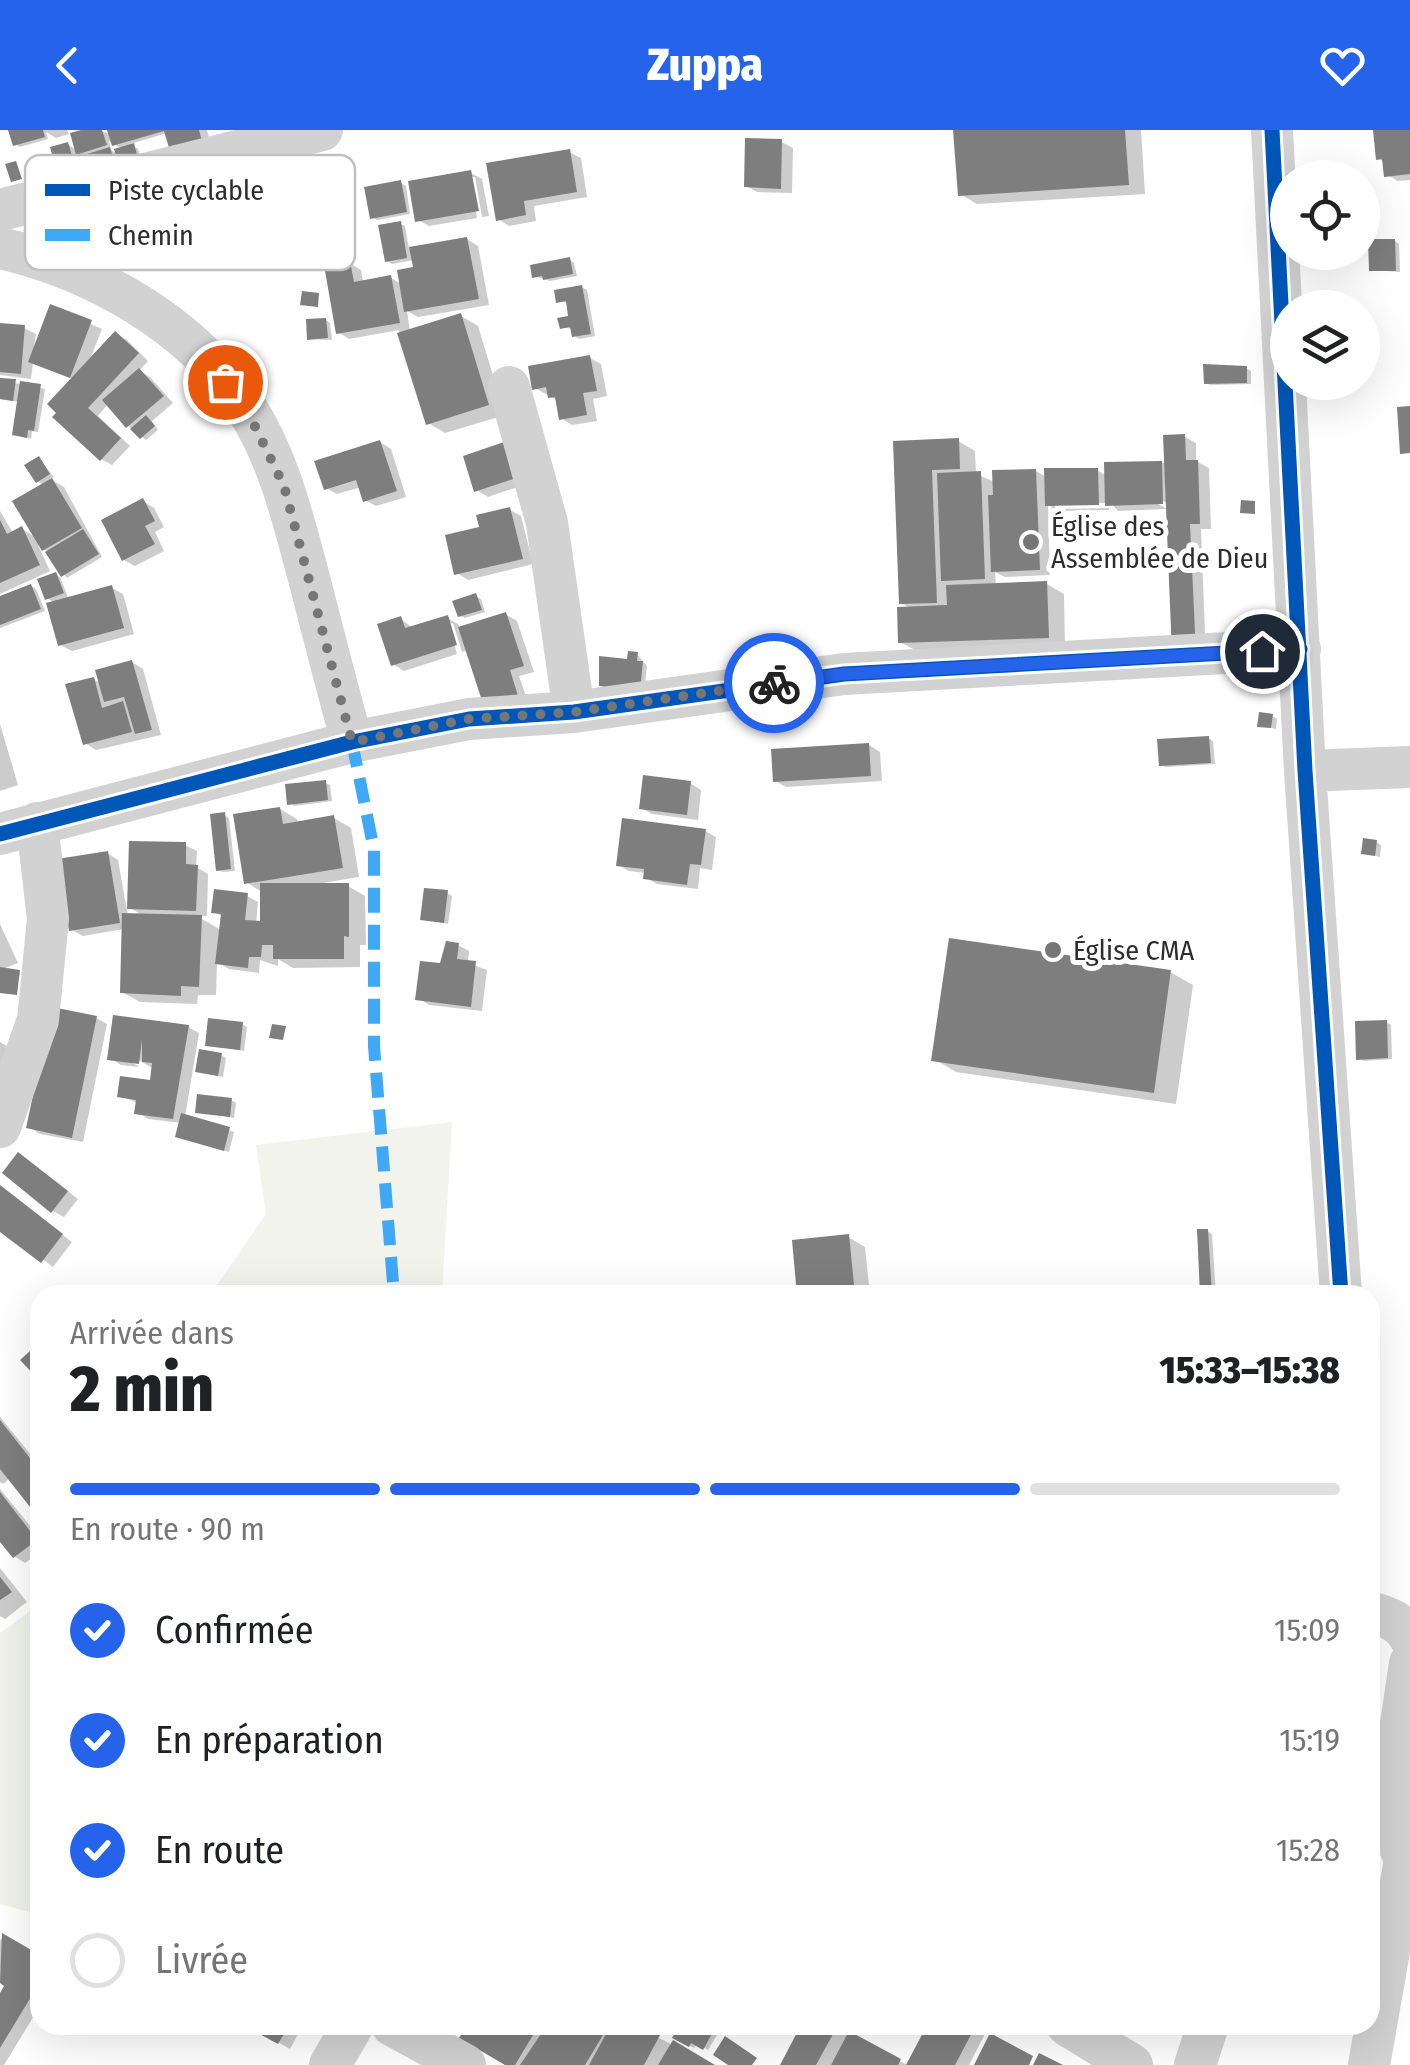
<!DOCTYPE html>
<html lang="fr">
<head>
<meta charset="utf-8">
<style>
	body { margin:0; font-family:"Fira Sans Condensed",sans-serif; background:#f2f2f2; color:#202124; height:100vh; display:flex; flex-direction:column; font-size:38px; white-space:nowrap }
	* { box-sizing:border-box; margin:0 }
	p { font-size:32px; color:#757577 }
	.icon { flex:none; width:55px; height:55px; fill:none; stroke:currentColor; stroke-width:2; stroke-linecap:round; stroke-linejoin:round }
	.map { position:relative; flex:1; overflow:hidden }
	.drawer { position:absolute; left:30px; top:1155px; width:1350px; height:750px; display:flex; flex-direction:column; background:#fff; border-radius:30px; box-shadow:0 10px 40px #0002 }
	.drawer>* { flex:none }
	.controls { position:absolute; left:1270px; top:30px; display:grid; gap:20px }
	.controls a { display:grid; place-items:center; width:110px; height:110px; border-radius:50%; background:#fff; box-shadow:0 10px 40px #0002; font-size:50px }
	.pin { position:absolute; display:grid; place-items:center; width:85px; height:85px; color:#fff; margin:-42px; border:5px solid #fff; border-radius:50%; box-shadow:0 2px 10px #0007 }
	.courier { position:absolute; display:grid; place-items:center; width:100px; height:100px; margin:-50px; border:8px solid #2563eb; border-radius:50%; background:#fff; color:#222; box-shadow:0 2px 12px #0007 }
	.overview em { font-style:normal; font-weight:800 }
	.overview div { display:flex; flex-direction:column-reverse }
	.overview { display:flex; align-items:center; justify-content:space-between; height:170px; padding:0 40px }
	h1 { font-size:65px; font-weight:800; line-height:75px }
	.bar { display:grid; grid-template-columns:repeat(4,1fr); gap:15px 10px; align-content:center; height:120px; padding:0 40px }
	.bar i { height:12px; border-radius:8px; background:#e0e0e0 }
	.bar .selected { background:#2563eb }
	.bar p { grid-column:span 4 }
	ol { padding:0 40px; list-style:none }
	li { display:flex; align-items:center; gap:30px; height:110px }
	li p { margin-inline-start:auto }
	li .icon { padding:10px; border-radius:50%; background:#2563eb; color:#fff; stroke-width:4 }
	li:last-child { color:#757577 }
	li i { width:55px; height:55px; border:5px solid #e0e0e0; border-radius:50% }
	header { display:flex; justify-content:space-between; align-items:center; height:130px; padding:0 40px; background:#2563eb; color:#fff; font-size:45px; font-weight:800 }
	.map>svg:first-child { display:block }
	.green { fill:#f1f3ec }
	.shadow { fill:#0003; fill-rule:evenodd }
	.building { fill:#7e7e7e }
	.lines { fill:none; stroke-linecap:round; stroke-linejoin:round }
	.minor { stroke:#d2d2d2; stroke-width:42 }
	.quiet { stroke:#3fa9f5; stroke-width:12; stroke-dasharray:25 12; stroke-linecap:butt }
	.cycleway-casing { stroke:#fff; stroke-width:21 }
	.cycleway { stroke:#0057b8; stroke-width:15 }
	.done { stroke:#767676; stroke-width:10; stroke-dasharray:0 18 }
	.route { stroke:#2563eb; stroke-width:12 }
	.poi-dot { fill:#767676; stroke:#fff; stroke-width:4 }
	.labels { text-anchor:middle; stroke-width:10; stroke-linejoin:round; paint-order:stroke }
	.poi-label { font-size:28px; fill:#2d2d2d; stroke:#fff; text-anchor:start }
	.key { fill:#fff; stroke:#c0c0c0; stroke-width:2.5 }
	.key-label { font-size:28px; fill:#2d2d2d }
</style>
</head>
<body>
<header><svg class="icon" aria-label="back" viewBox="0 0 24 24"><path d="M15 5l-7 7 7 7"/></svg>Zuppa<svg class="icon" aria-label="heart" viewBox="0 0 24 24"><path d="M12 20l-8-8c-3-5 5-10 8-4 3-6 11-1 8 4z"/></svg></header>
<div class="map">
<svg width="1410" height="1935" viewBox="0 0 1410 1935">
	<rect width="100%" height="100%" fill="#fff"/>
	<path class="green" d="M452,992L442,1165H210L266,1084L256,1015Z
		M40,1474V1785L0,1774V1503Z"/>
	<path class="shadow" d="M11,0H67L69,4L56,8L46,2L48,9L20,17L15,14Z
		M90,0L110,3V0H207L214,25L167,3L130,14L138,19L143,35L68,57L67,14L77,20ZM109,11L122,19L118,24L111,20Z
		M956,0H1141L1145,64L977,74L960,64Z
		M1376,0H1410V50L1398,51L1387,45L1385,32L1379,29Z
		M782,12L793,18L792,63L757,62L746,56Z
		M569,22L581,28L587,67L534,76L536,91L509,96L498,89Z
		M471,43L482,49L489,86L482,87L475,47H470L477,88L429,96L418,90Z
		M401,53L406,56L410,84L377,90L372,87Z
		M400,94L405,96L409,119L467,109L478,116L489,175L418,187L407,181L410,201L461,186L478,196L505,285L445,303L428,293L399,200L349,209L338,202L350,133L361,140L363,152L391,148L402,154L416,139L414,130L392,134L387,131Z
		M1395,111L1399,114L1400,142L1371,140Z
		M570,130L574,133L577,146L550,151L534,146Z
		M582,157L587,160L595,206L579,209L574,206L573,199L562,197L571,189L568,173L558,171Z
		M52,177L102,199L89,232L116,204L127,210L148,231L139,241L150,247L173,273L152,291L158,300L146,310L128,296L108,274L98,286L130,316L112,335L101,329L73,249L33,232L31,249L0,245V195L24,198L36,204L34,217Z
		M326,190L330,193L332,210L310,209Z
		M590,228L601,234L607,266L593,269L597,291L572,295L561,288L558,271L535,258Z
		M1246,238L1251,241V254L1211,255L1206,253Z
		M0,250L45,259L38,302L32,301L31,309L15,304L20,272L0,269Z
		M1185,307L1196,313V331L1209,338L1211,399H1201L1206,529H1186L1167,379L1118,381L1111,373L1055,374V379L1109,378V380L1058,381L1048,375L1050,445L1005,447L995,442L996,456L1047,454L1064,464L1065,516L917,521L900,512L912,479L901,473L895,313L958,311L975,321L976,344L995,352L1036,341L1046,347L1097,340L1107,346L1106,335L1167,333ZM1154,366L1167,373V379L1151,370Z
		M380,312L391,319L406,367L376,376L365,370L361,357L337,364L326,358Z
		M466,327L538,350L488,367L477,360Z
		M39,329L54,347L50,349L64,357L102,427L67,448L47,421L38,415L50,441L0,464V381L13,403L22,399L37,408L44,355L37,351Z
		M143,371L154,378L164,397L155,402L164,421L135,436L124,430Z
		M510,380L521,386L533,434L468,450L457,443L482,399Z
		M56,445L60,447L69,470L112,458L123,464L134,504L72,521L60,515L55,473L47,468Z
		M31,456L36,459L45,481L0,498V469Z
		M476,466L481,469L485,482L465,488L460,486Z
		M505,484L517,491L534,542L519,546L528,572L497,582L468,520L462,522L453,493H448L457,524L404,541L393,534L401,489L413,498L447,488L458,494L460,499Z
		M637,524L647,536L644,562L630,532Z
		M132,532L143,539L161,605L96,620L85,613L93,549L102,554Z
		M1272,586L1277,589L1276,599L1260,595Z
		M0,594L18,655L0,661Z
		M1208,608L1213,611L1215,634L1166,637L1161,635Z
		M869,615L880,622L882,651L786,657L775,651Z
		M325,653L330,655L332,671L294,676L290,673Z
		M690,653L701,660L698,690L652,684L641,678Z
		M280,679L297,689L298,694L334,688L351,698L359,747L323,753L324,756H348L365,766L366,815H360V837L293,838L278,829V836L260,830L259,843L229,839L217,832L216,865H198L197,874L140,872L122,862L124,799L83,806L72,800L107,723L118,730L128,786H144L130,778L185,715L197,721L196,737L208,744L207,786H197L221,800L223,787L214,781L247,766L258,772L256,794H263L262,762L246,752Z
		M224,685L229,688L235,741L223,742L218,740Z
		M705,701L716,707L712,740L700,738L698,759L657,754L646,748V743L629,741L618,735Z
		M1376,712L1381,715L1380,727L1363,723Z
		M447,763L452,766L448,794L423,789Z
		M0,794L18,833L0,840Z
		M458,815L469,821L468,833L487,840L482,881L429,875L418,868Z
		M1170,842L1193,855L1176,974L956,942L934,929Z
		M96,888L107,894L83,1012L40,1004L29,997Z
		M115,888L188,897L199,903L185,987L234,1002L229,1022L183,1009L182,993L148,989L137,982L138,973L120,966L152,953L154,939L130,925L127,930L140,937L121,935L110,928Z
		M1386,892L1391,895L1392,929L1364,931L1359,928Z
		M242,894L247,897L244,921L208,915Z
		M0,912L12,919L0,951Z
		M221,925L226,928L223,947L203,943Z
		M231,970L236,973L234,988L198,981Z
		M30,1032L78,1069L64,1087L53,1081Z
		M0,1057L72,1112L53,1137L0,1098Z
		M1207,1101L1212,1104L1216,1165H1203Z
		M848,1107L865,1117L870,1165H800Z
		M0,1287L40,1336V1386L10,1348L3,1354L0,1352Z
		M0,1359L40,1408V1422L25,1433L14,1426L0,1408Z
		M0,1438L27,1472L5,1489L0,1486Z
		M3,1806L40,1828V1876L4,1935H0V1868L8,1855L0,1851V1811Z
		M186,1895H207L202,1904Z
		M248,1895H303L290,1919Z
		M470,1895H635L710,1935H510Z
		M691,1895H701L717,1905L708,1920L697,1914L694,1918L675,1907L686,1903Z
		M804,1895H860L854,1906L907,1935H783Z
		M929,1895H969L985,1904L969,1935H909Z"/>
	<path class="building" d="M8,0H43L45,7L13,16Z
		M81,0H102L107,15L76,25L70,3Z
		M107,0H199L204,19L172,28L164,1L112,16Z
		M953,0H1125L1129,55L958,66Z
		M1373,0H1410V44L1384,47L1382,29L1376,30Z
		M745,8L782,9L781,59L744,57Z
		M68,12L79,50L61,56L50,17Z
		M134,13L139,33L120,39L114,19Z
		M110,17L118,43L85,53L77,27Z
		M570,19L577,62L524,71L526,85L496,91L486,33Z
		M16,31L22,49L11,52L5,34Z
		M471,40L479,81L415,92L408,51Z
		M401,50L407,82L370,89L364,57Z
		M401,91L407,128L385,132L378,95Z
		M467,107L479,169L404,182L397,140L413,137L409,117Z
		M1368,109H1395L1396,141H1369Z
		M570,127L573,144L543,150L542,146L532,148L530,135Z
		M350,131L354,152L391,145L400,193L336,204L324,135Z
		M582,155L591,204L572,207L570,197L560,199L557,188L568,186L566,171L556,173L554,160Z
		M302,161L319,163L318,177L300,175Z
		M50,174L92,190L70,248L28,232Z
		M461,183L489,275L426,295L397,203Z
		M326,188L328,208L307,210L306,189Z
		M0,193L25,195L21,244L0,242Z
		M115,201L139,223L88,278L121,308L100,331L52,287L56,283L47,274Z
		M590,225L597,261L583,263L587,285L559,290L555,267L548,268L546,257L532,260L528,236Z
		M1203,234L1247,236V253L1204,254Z
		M139,238L164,266L126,298L102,270Z
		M0,248L16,249L13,271L0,269Z
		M20,251L41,254L34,301L28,300L27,308L12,305Z
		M1410,276V323L1400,324L1397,277Z
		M146,285L155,296L140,309L130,299Z
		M1185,304L1186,330H1198L1200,394H1190L1196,524H1172L1163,305Z
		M516,308L528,344L474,362L463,326Z
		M959,308L960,339L932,340L937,473L899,474L893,311Z
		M380,310L397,361L363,372L356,350L324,360L314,331Z
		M39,326L50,344L36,353L24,335Z
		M1162,331L1163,374L1105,376L1104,332Z
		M1044,338H1098L1099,375L1045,376Z
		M1036,339L1040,440L991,442L988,365H993L992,340Z
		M981,341L985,449L941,451L937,343Z
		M52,348L82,398L42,421L12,371Z
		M143,368L155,391L145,396L155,414L122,431L101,390Z
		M1241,370L1255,371V384L1240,383Z
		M510,377L523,429L454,445L445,405L479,397L476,385Z
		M0,390L7,404L22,396L40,435L0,453Z
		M83,399L99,424L61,447L45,422Z
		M56,442L64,463L45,470L37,449Z
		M1047,451L1049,508L898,513L897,477L947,475L946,455Z
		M31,454L41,479L0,495V466Z
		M112,455L124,498L58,516L46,473Z
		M476,463L482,480L458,487L452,471Z
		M506,482L524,536L510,540L518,566L484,577L458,497Z
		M448,485L457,515L391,536L377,494L401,486L405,498Z
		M628,521L638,522L637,531H643L640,561L599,556V526L627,529Z
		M132,530L152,600L135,604L124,567L104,572L95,540Z
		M94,547L102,578L123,571L132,602L83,615L65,554Z
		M1259,582L1273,584L1271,598L1257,597Z
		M1209,606L1211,633L1159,636L1157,609Z
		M869,613L871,646L773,652L771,619Z
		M643,645L691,651L687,685L639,679Z
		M326,650L328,670L287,675L285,654Z
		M280,677L283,694L334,685L343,738L244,754L233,684Z
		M225,682L231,739L216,741L210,684Z
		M622,688L706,699L701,735L690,734L687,755L643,749L644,739L616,736Z
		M1363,708L1377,710L1375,726L1361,724Z
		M129,711L186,712V734L198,735L196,781L127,779Z
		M108,721L120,793L69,801L57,729Z
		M260,753H349V807L344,806V829H273V815H262L261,827H249L248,838L215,834L221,784L211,783L214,759L248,763L245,790L260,791Z
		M424,758L448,760L444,793L420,790Z
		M122,783L202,785L199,857L181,856V866L120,863Z
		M949,808L1171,840L1154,963L931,931Z
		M446,811L459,813L457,829L476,831L471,877L415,870L420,831L440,833Z
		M0,837L20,840L17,865L0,863Z
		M52,877L97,886L72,1008L26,998Z
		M113,885L189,895L173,989L134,984L136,970L117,967L120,946L150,950L152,933L142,932V909L139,934L107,930Z
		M208,888L243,892L240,920L205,916Z
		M1387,890L1388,928L1356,930L1355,891Z
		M272,894L286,896L283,910L269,908Z
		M199,919L222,923L218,946L195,942Z
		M197,964L232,968L230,987L195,983Z
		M181,983L230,997L224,1021L175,1007Z
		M18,1022L68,1061L51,1083L2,1043Z
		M0,1055L63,1104L41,1133L0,1102Z
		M1197,1099H1208L1212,1165H1200Z
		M849,1104L855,1165H797L792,1110Z
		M40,1212V1251L20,1230Z
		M0,1290L40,1341L38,1387L0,1339Z
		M0,1362L37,1410L13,1428L0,1412Z
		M0,1447L12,1462L0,1470Z
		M2,1803L40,1825V1852L0,1918V1863L4,1856L0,1853Z
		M243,1895H289L278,1914Z
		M467,1895H539L515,1935H505L459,1908Z
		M547,1895H609L585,1935H520Z
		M611,1895H642L660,1905L644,1935H589Z
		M688,1895H705L714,1900L703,1920L691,1913L689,1917L672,1908L678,1897L685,1900Z
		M801,1895H838L816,1935H780Z
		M927,1895H976L955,1935H906Z
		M849,1901L901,1929L898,1935H831Z
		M990,1903L1033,1926L1029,1935H974Z
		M725,1906L757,1928L752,1935H728L713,1925Z
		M673,1910L715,1935H658Z
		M1039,1923L1063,1935H1033Z"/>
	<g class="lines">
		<path class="minor" d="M1272,0L1305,641L1341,1165
			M0,80L322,0
			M0,118C95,140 191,194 245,276C279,328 293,389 309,448C323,503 337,557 352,612
			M509,257L547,393L574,582
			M1305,641L1410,637
			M0,704L352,612L469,589L574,582L844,544L1300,519
			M0,997L38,890L48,789L37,693
			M1370,1482C1387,1487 1401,1491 1410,1508
			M1410,1533L1391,1661L1393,1700L1405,1730H1410
			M392,1895L465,1935
			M1067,1895L1132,1935
			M330,1935L353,1895
			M1195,1935L1208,1895
			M1369,1935L1405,1730"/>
		<path class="quiet" d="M352,612L374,720V916L394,1165"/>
		<defs>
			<path id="cycleway" d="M1272,0L1305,641L1341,1165
				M0,704L352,612L469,589L574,582L844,544L1300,519"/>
		</defs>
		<use href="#cycleway" class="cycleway-casing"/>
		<use href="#cycleway" class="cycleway"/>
	</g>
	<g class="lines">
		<path class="done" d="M225,252L245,276L284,356L352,612L469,589L574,582L774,553"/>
		<path class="route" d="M774,553L844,544L1262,521"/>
	</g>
	<g class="poi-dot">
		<circle cx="1031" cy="412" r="10"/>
		<circle cx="1053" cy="820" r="10"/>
	</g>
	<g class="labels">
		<g class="poi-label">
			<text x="1051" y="406">Église des<tspan x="1051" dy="32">Assemblée de Dieu</tspan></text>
			<text x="1073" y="830">Église CMA</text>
		</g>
	</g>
	<rect x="25" y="25" width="330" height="115" rx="15" class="key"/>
	<rect x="45" y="54" width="45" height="12" fill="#0057b8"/>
	<rect x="45" y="99" width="45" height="12" fill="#3fa9f5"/>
	<g class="key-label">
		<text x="108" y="70">Piste cyclable</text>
		<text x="108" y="115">Chemin</text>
	</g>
</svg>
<div class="controls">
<a><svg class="icon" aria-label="locate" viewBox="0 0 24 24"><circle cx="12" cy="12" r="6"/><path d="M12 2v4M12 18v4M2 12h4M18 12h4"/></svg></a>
<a><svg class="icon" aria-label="layers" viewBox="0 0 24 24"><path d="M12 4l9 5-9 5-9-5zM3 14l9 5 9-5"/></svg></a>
</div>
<div class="pin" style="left:225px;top:252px;background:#ea580c"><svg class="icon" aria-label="bag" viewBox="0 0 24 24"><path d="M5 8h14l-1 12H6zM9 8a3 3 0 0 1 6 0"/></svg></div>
<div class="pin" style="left:1262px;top:521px;background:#1f2937"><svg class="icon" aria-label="home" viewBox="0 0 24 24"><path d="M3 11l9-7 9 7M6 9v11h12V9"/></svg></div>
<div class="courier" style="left:774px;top:553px"><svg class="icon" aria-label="bike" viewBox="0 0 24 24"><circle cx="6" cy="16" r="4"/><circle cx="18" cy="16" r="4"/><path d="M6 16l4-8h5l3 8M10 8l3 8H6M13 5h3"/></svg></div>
<section class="drawer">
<div class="overview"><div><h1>2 min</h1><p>Arrivée dans</p></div><em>15:33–15:38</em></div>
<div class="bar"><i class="selected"></i><i class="selected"></i><i class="selected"></i><i></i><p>En route · 90 m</p></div>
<ol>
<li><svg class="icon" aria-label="check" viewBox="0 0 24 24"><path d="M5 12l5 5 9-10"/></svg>Confirmée<p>15:09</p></li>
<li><svg class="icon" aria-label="check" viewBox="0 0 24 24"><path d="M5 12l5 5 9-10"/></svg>En préparation<p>15:19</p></li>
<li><svg class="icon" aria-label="check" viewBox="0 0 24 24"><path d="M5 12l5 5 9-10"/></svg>En route<p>15:28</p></li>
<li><i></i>Livrée</li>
</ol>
</section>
</div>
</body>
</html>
